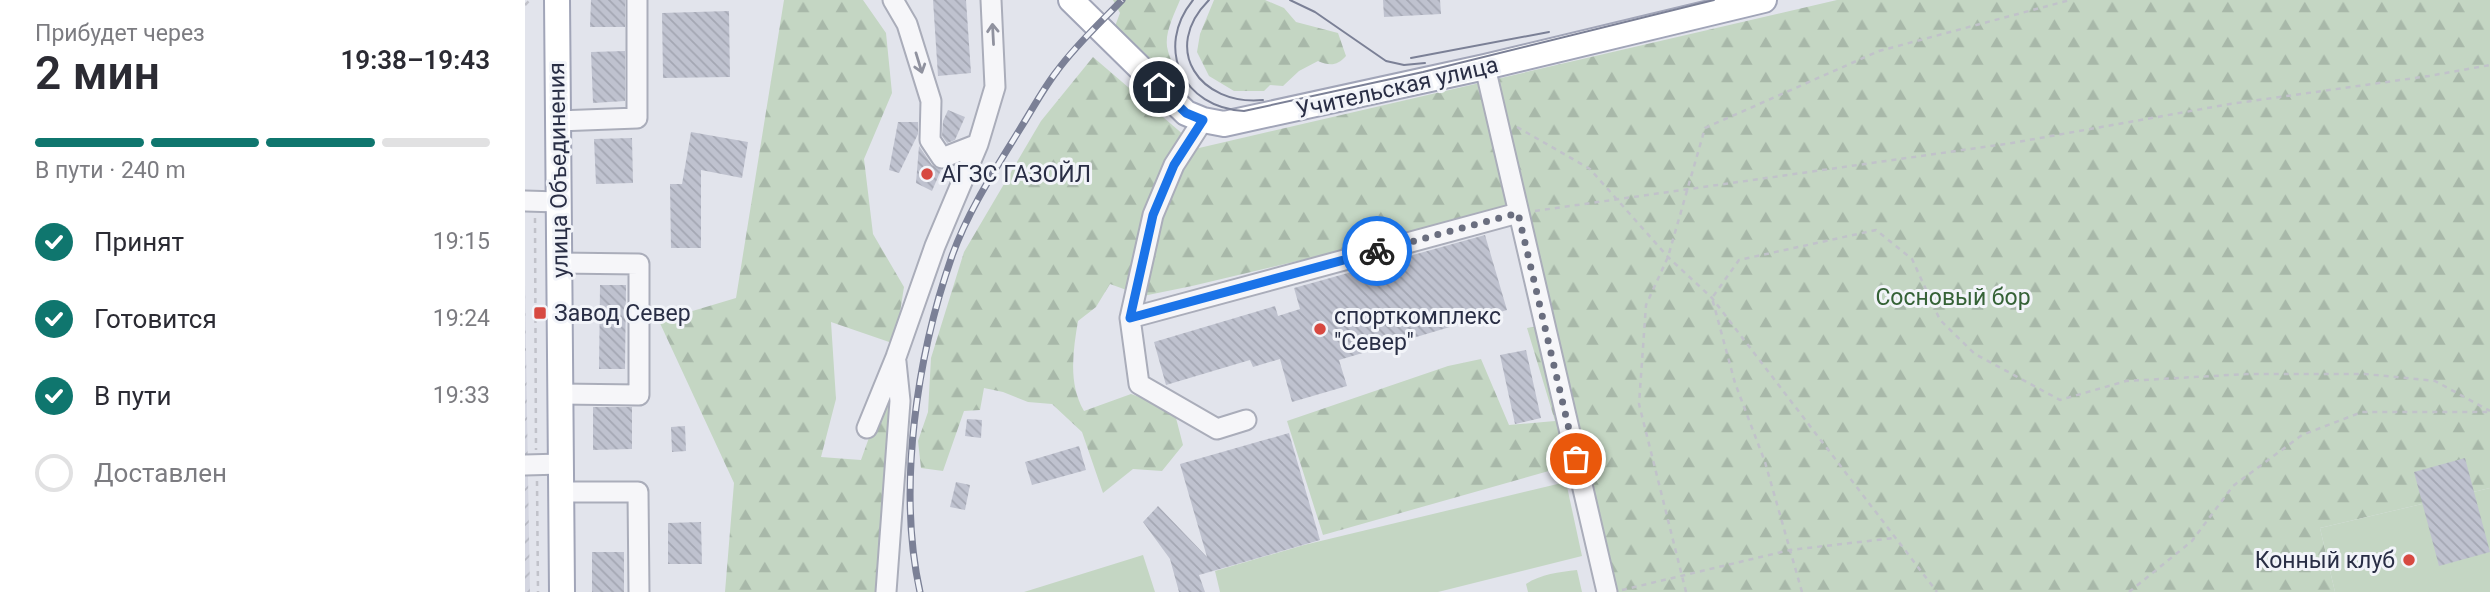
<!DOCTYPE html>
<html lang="ru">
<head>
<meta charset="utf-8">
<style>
	body { margin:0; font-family:Roboto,sans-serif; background:#f7f7f7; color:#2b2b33; height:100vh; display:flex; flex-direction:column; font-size:26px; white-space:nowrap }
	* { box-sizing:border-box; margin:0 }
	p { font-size:23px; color:#7c7c81 }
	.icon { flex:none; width:38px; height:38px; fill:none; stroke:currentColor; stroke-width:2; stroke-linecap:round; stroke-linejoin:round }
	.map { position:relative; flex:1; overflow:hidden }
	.side { display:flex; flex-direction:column; background:#fff; width:525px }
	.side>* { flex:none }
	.pin { position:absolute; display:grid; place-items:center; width:60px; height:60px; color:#fff; margin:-30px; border:4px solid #fff; border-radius:50%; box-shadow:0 2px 7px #0007 }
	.courier { position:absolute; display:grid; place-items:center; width:70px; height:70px; margin:-35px; border:5px solid #1a73e8; border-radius:50%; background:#fff; color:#222; box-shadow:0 2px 9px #0007 }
	.head em { font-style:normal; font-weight:600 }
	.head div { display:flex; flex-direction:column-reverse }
	.head { display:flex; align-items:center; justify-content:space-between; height:119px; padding:0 35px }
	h1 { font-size:46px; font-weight:600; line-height:52px }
	.bar { display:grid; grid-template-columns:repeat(4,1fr); gap:10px 7px; align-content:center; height:84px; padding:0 35px }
	.bar i { height:9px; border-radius:5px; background:#e1e1e2 }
	.bar .selected { background:#0f766e }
	.bar p { grid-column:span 4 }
	ol { padding:0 35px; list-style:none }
	li { display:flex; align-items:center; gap:21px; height:77px }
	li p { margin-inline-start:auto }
	li .icon { padding:7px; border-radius:50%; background:#0f766e; color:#fff; stroke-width:4 }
	li:last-child { color:#7c7c81 }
	li i { width:38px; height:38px; border:4px solid #e1e1e2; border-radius:50% }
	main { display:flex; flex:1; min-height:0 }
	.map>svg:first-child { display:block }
	.industrial { fill:url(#industrial-furrows) }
	.forest { fill:url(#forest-firs) }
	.garden { fill:#c4d6c3 }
	.building { fill:url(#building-back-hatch) }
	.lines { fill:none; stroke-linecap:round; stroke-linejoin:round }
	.minor-casing { stroke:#aaadba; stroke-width:23 }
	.major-casing { stroke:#a1a5b8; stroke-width:28 }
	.path { stroke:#c1c2ca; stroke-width:2.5; stroke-dasharray:5 5; stroke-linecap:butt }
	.minor { stroke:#f6f6f9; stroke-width:19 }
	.major { stroke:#fff; stroke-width:24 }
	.tram { stroke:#7b8096; stroke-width:2 }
	.rail-casing { stroke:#7b8096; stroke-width:7 }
	.rail { stroke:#f2f4f9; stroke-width:4.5; stroke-dasharray:13; stroke-linecap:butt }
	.oneway { stroke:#90929f }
	.done { stroke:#6a6e7f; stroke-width:7; stroke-dasharray:0 12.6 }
	.route { stroke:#1a73e8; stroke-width:9 }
	.poi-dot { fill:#d74941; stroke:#f2f4f9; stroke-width:2.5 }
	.labels { text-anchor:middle; stroke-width:6; stroke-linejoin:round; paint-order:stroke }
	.street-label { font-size:23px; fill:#292e45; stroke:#f2f4f9 }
	.poi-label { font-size:23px; fill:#292e45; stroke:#f2f4f9; text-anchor:start }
	.park-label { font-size:23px; fill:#356236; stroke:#f2f4f9 }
</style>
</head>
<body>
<main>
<section class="side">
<div class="head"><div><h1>2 мин</h1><p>Прибудет через</p></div><em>19:38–19:43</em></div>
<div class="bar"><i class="selected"></i><i class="selected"></i><i class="selected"></i><i></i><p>В пути · 240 m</p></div>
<ol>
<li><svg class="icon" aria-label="check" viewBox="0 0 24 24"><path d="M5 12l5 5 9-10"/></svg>Принят<p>19:15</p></li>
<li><svg class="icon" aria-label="check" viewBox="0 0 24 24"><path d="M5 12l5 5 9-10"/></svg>Готовится<p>19:24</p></li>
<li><svg class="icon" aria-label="check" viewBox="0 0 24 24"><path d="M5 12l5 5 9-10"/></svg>В пути<p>19:33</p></li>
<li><i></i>Доставлен</li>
</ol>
</section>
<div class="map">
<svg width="1965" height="592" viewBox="0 0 1965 592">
	<defs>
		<pattern id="industrial-furrows" width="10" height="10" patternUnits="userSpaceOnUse" patternTransform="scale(1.75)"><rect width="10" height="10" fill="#d4d6e1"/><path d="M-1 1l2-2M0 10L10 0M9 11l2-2" fill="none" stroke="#b6b8c2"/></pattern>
		<pattern id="forest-firs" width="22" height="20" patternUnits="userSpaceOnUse" patternTransform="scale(1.75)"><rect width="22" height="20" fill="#c4d6c3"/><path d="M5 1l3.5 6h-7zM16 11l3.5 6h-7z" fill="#a8b8a9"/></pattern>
		<pattern id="building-back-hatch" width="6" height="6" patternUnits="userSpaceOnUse" patternTransform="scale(1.75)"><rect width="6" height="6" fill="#bfc2cf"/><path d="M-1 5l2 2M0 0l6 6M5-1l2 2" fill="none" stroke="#a4a7b3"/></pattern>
	</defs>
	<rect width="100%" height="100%" fill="#e2e4ec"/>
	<path class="industrial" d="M0,283L3,476L5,592H0Z"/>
	<path class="forest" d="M259,0H338L361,33L367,93L339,159L348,234L379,287L370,344L306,322L311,399L296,457L336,460L365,379L367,592H200L209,483L134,321L211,298Z
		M588,0H655C649,15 638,35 643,51C647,65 650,62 648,79L632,72L589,29L595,13Z
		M689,0H740L759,8L771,22L813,33L821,56C812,66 805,66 793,61L774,71L758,86L745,85L739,91H709L684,76L672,52L675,34Z
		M1312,0H1965V488L1795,528L1810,592H1073L1045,465L798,535L762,421L923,366L956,359L984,425L1030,421L1002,328L1014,326L988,210L667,286L618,296L585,284L571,307L553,321C548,351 543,384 559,411L606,394L626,401L651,418L658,445L637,471L608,469L578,493L557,432L527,404L503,402L478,392L459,388L455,410L439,411L418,471L396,468L393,441L403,412L406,358L439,252L516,121L568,57L674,148Z"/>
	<path class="garden" d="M1041,482L1057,556L913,592H695L690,571L779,545Z
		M1965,488V592H1810L1795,528Z
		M618,555L630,592H499Z
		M1052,570L1057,592H1003L1001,584C1016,574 1034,572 1052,570Z"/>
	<path class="building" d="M66,0H100V27H65Z
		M408,0H441L446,73L413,76Z
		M858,0H915L916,14L859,17Z
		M204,11L205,77L138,78L137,13Z
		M100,51V101L68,103L66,52Z
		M423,110L440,117L430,140L422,143L417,136L418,121Z
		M373,122H393V134L374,173L364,170Z
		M166,132L223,142L217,178L176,170V248H146L145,184H157Z
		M107,138L108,183L71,184L69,139Z
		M394,146L407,165L416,170L407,191L391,183Z
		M960,235L982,310L814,360L822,386L767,402L755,359L728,367L725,360L641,385L629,342L750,306L753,316L775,309L769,288Z
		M75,285H101L100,369H74Z
		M1001,350L1016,418L990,424L975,355Z
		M68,407H107V449L68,450Z
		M442,419L457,420L456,438L440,436Z
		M160,426L161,451L147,452L146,427Z
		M764,433L795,540L674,575L680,592H654L645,559L618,522L633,506L682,557L655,464Z
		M554,446L561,470L507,485L500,462Z
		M1940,458L1965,552L1914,566L1889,472Z
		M431,482L445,485L440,510L425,507Z
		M176,522L177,564H143V523Z
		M67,552H99V592H67Z"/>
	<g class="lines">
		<defs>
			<path id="minor" d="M368,0L382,24L406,101L405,140L417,158L453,144L470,87L466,0
				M960,67L1082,592
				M678,120L649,165L628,215L605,318L614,384L692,429L721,420
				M33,121L112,118V0
				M0,201L33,202
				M34,263L114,264V395L35,394
				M605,318L993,213
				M342,428L371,357L410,246L453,144
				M0,465L36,464
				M36,492H113L114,592
				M361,592L375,401L371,362"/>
			<path id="major" d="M32,0L37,592
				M546,0L661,113L678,120L699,124L960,67L1239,0"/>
		</defs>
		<use href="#minor" class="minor-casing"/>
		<use href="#major" class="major-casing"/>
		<path class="path" d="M0,5L5,0
			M992,127L1065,169L1143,257L1187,298L1412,592
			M1010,211L1487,143L1705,104L1904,76L1965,65
			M10,218L11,450
			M12,481L13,592
			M1097,590L1265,550L1369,538
			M1161,592L1114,404L1121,305L1143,257L1180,128L1354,51L1545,0
			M1277,592L1240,462L1210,383L1187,298L1214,260L1351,230L1387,259L1415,320L1450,354L1535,400L1601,381L1722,374H1840L1910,381L1965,411
			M1604,592L1667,541L1708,486L1777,435L1837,412H1965"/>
		<use href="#minor" class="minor"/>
		<use href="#major" class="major"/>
		<path class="tram" d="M668,0C629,48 658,108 719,111L898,72L1189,0
			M684,0C635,49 675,106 738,100
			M765,0L790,12L861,61L879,65L900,63
			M886,58L1024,32"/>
		<defs>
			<path id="rail" d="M395,592C372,488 392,356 427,256C443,211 470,170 495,129C507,110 518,89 532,71C551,45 575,23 597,0"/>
		</defs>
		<use href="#rail" class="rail-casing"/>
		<use href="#rail" class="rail"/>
	</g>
	<defs><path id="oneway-shaft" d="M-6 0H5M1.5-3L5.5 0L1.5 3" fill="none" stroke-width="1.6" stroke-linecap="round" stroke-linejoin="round" transform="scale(1.75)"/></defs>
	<g class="oneway">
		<use href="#oneway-shaft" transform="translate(468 34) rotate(-93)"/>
		<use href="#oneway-shaft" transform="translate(394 63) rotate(73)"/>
	</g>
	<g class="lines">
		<path class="done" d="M852,251L993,213L1051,459"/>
		<path class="route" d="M634,87L661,113L678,120L649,165L628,215L605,318L852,251"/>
	</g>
	<g class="poi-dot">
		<circle cx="402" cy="174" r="7"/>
		<rect x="8" y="306" width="14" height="14" rx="3.5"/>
		<circle cx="795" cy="329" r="7"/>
		<circle cx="1884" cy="560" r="7"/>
	</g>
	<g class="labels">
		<g class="street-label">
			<text transform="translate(872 87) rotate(-13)" y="8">Учительская улица</text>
			<text transform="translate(33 170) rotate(-91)" y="8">улица Объединения</text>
		</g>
		<g class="poi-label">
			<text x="416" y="182">АГЗС ГАЗОЙЛ</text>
			<text x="29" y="321">Завод Север</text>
			<text x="809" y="324">спорткомплекс<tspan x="809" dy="26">"Север"</tspan></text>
			<text x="1870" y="568" text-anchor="end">Конный клуб</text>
		</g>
		<g class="park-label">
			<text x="1428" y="305">Сосновый бор</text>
		</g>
	</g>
</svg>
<div class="pin" style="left:1051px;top:459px;background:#ea580c"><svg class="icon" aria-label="bag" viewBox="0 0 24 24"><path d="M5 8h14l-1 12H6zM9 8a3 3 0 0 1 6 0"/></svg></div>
<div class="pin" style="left:634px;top:87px;background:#1f2937"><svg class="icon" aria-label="home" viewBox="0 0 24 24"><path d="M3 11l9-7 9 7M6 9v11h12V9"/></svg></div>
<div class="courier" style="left:852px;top:251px"><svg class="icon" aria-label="bike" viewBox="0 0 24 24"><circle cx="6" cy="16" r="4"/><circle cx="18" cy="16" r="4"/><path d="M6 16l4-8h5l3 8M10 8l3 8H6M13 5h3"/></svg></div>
</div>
</main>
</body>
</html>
